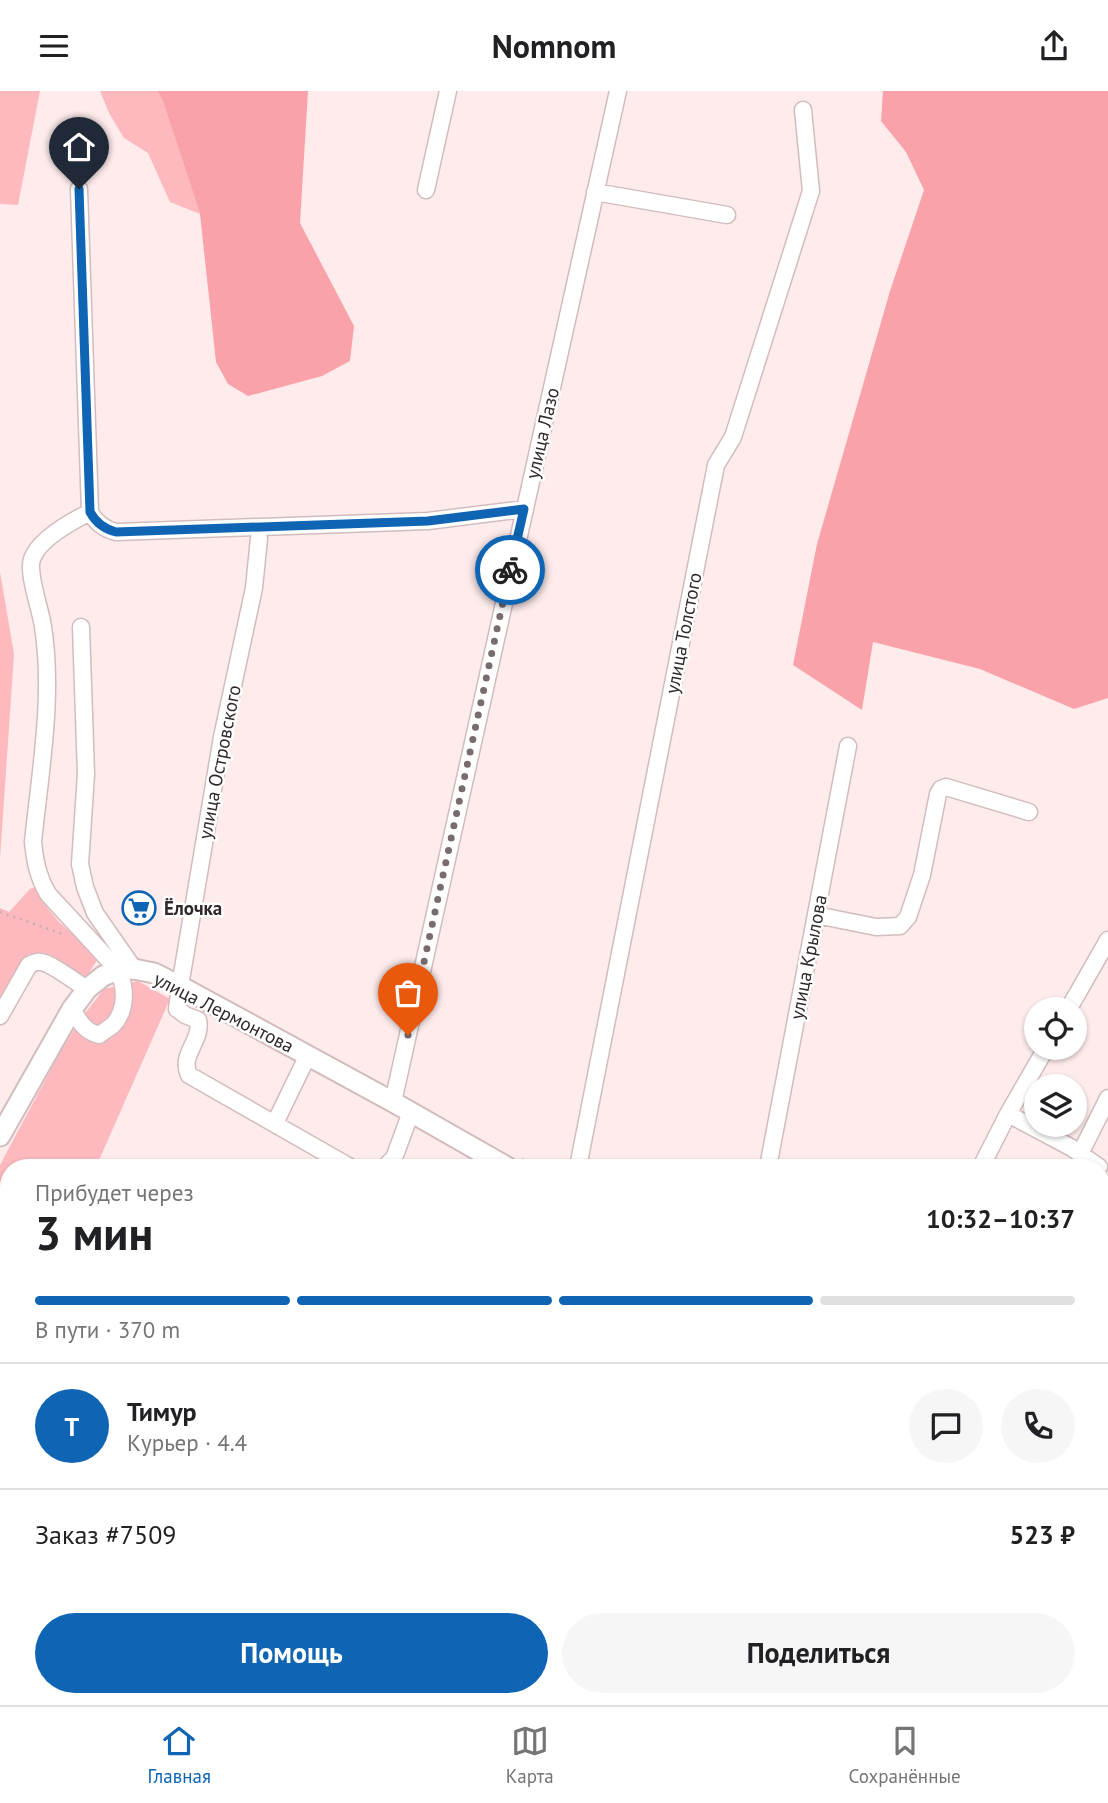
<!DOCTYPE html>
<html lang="ru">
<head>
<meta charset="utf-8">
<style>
	body { margin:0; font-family:"PT Sans",sans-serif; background:#f6f6f6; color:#202124; height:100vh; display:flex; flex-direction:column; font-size:26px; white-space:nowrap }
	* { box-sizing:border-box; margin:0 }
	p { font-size:23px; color:#757577 }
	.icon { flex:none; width:38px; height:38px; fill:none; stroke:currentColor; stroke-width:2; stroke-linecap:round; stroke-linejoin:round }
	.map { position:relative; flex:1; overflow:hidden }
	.panel { position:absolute; left:0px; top:1068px; width:1110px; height:548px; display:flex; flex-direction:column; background:#fff; border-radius:28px 28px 0 0; box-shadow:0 2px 5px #0004 }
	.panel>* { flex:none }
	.fabs { position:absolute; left:1024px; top:906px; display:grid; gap:14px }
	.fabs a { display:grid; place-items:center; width:63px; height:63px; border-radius:50%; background:#fff; box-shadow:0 2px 5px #0004; font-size:35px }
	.pin { position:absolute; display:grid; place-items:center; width:60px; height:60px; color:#fff; margin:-72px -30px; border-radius:50% 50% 50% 0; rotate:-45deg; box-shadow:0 0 7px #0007 }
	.pin .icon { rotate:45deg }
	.courier { position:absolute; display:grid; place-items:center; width:70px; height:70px; margin:-35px; border:5px solid #0f65b3; border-radius:50%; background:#fff; color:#222; box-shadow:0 2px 9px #0007 }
	.overview em { font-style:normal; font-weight:800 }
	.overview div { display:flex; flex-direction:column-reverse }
	.overview { display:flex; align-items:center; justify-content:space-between; height:119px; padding:0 35px }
	h1 { font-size:46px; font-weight:800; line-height:52px }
	.bar { display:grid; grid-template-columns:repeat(4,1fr); gap:10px 7px; align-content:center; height:84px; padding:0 35px }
	.bar i { height:9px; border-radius:5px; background:#e0e0e0 }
	.bar .selected { background:#0f65b3 }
	.bar p { grid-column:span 4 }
	.line { display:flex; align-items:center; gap:18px; padding:0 35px; border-top:2px solid #e0e0e0 }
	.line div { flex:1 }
	.round { display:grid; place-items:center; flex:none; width:74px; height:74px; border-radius:37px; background:#f6f6f6 }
	.cta { display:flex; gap:14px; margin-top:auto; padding:14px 35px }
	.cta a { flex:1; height:80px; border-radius:42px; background:#0f65b3; color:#fff; font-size:28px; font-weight:800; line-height:80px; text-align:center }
	.cta a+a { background:#f6f6f6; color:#202124 }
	header { display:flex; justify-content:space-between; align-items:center; height:91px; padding:0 35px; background:#fff; font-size:32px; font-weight:800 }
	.dock { display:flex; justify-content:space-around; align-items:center; height:98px; border-top:2px solid #e0e0e0; background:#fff; font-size:19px; color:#757577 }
	.dock a { display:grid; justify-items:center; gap:4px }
	.dock .selected { color:#0f65b3 }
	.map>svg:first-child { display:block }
	.green { fill:#fdb9bd }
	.forest { fill:#f9a2a9 }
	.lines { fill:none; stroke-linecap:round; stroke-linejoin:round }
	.minor-casing { stroke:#d2bcbd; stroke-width:19 }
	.major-casing { stroke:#d2bcbd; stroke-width:23 }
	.path { stroke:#c0b0b1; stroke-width:2.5; stroke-dasharray:2 5; stroke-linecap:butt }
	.minor { stroke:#fff; stroke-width:16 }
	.major { stroke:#fff; stroke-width:19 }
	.done { stroke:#796c6d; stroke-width:7; stroke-dasharray:0 12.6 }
	.route { stroke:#0f65b3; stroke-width:9 }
	.labels { text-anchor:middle; stroke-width:5; stroke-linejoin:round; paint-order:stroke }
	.street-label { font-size:19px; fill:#312829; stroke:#fff }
	.poi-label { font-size:19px; font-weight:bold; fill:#312829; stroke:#fff; text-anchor:start }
</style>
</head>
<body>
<header><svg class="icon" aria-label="menu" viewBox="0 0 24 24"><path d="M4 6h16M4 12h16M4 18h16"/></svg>Nomnom<svg class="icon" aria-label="share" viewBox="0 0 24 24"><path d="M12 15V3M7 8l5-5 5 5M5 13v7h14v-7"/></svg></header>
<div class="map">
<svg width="1108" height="1614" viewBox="0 0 1108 1614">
	<rect width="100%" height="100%" fill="#feebec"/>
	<path class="green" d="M0,0H40L18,114L0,113Z
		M100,0H157L162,8L200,123L170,111L148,62L124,47L109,22Z
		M0,481L14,563L0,768Z
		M35,796L43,800L46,815L59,831L99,866L85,888L57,871L29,863L0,913V817L9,821L30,798Z
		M138,890L170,908L96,1076H9V1115L0,1110V1074L58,965L79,930L104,898Z
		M0,1133L9,1138V1381L0,1398Z"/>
	<path class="forest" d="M157,0H308L300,132L354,235L350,270L322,285L248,305L228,293L216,271L200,123L162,8Z
		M883,0H1108V607L1074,618L980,578L873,551L862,619L793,574L817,453L890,200L924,99L906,61L881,30Z"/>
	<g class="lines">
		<defs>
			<path id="minor" d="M79,98L90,421C96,432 104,438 116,441L428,430L524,418
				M426,99L448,0
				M595,101L727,124
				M259,447L254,497L222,646L180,895L177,918L185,924L198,929C203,949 179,964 189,984L350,1076
				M81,536L86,683L80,773L85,796L95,822L134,878
				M816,824L876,836L900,835L908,826L922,784L938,703L941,698L946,696L1029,721
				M72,918C80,931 84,940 99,944C103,941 109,937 113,934C127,919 126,896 118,879L48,803C38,786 35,771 33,751C40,682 54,605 43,536C41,519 27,483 32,468C39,448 72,430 90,421
				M1068,919L1108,849
				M0,925L29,874C34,872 35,870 41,871C51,872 77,892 87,898
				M393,1011L618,0
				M1008,1023L1072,1057L1099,1076
				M275,1032L308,964
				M1080,1063L1108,1007
				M385,1076L394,1067L411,1021
				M578,1076L716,374L733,346L811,100L803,19
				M768,1076L848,655
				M981,1076L1008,1023L1046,957
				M0,1120L9,1125
				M1101,1176L1108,1182
				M1101,1314L1108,1318
				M1101,1388L1108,1369
				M0,1453L9,1437
				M0,1470L9,1475
				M1102,1497L1101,1541L1108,1542
				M246,1606L260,1614
				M714,1606L728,1614
				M880,1606V1614
				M423,1614L427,1606
				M758,1614L762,1606
				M1013,1614L1014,1606"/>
			<path id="major" d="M0,1045L72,918L87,898L103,885L118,879L134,878L154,882L180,895L393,1011L507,1076
				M1101,1423L1108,1432
				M1101,1463H1108
				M664,1614L668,1606"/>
		</defs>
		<use href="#minor" class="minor-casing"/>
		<use href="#major" class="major-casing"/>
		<path class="path" d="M0,821L63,843
			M522,1068L536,1076
			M0,1242L3,1257L0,1265
			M690,1614L695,1606"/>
		<use href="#minor" class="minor"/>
		<use href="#major" class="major"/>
	</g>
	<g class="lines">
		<path class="done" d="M408,944L510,479"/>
		<path class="route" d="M79,98L90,421C96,432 104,438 116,441L428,430L524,418L510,479"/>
	</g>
	<defs>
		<symbol id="supermarket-ring" viewBox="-11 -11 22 22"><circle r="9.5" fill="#fff" stroke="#0f65b3" stroke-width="1.5"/><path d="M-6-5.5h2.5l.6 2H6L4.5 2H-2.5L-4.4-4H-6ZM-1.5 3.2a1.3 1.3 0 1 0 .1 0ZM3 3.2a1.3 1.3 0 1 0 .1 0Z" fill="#0f65b3"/></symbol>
	</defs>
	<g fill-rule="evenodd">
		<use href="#supermarket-ring" x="120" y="798" width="38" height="38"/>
	</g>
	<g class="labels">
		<g class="street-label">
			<text transform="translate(542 342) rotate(-77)" y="7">улица Лазо</text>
			<text transform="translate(683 542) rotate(-79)" y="7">улица Толстого</text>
			<text transform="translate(219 671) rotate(-79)" y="7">улица Островского</text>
			<text transform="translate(808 866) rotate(-79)" y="7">улица Крылова</text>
			<text transform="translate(224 921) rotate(27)" y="7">улица Лермонтова</text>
		</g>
		<g class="poi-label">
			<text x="164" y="824">Ёлочка</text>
		</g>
	</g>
</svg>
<div class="fabs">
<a><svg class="icon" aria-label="locate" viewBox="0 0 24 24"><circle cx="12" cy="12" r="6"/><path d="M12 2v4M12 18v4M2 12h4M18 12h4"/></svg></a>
<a><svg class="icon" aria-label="layers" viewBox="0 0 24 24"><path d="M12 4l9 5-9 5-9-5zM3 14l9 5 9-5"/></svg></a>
</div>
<div class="pin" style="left:408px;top:944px;background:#ea580c"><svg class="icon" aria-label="bag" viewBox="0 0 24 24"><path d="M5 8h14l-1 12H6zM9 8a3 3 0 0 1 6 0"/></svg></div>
<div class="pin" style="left:79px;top:98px;background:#1f2937"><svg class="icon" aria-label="home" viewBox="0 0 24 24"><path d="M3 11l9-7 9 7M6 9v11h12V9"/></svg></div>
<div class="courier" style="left:510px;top:479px"><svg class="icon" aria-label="bike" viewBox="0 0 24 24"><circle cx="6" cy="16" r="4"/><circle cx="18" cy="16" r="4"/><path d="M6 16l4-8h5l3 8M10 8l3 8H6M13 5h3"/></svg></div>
<section class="panel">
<div class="overview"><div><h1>3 мин</h1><p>Прибудет через</p></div><em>10:32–10:37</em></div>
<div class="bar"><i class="selected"></i><i class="selected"></i><i class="selected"></i><i></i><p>В пути · 370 m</p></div>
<div class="line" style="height:126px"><b class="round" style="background:#0f65b3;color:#fff">Т</b><div><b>Тимур</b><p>Курьер · 4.4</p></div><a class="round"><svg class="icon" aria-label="chat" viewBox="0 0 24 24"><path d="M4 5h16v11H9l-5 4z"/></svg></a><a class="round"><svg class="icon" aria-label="phone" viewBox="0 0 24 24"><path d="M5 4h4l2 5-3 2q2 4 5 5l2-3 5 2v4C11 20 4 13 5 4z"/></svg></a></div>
<div class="line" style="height:91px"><div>Заказ #7509</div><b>523 ₽</b></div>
<div class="cta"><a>Помощь</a><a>Поделиться</a></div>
</section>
</div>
<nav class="dock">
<a class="selected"><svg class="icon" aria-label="home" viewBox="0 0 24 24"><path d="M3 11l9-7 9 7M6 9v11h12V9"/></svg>Главная</a>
<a><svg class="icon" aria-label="map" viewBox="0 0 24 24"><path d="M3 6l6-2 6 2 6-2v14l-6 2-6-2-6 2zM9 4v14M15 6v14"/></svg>Карта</a>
<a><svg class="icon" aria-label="saved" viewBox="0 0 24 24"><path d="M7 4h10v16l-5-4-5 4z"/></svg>Сохранённые</a>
</nav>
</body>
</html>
